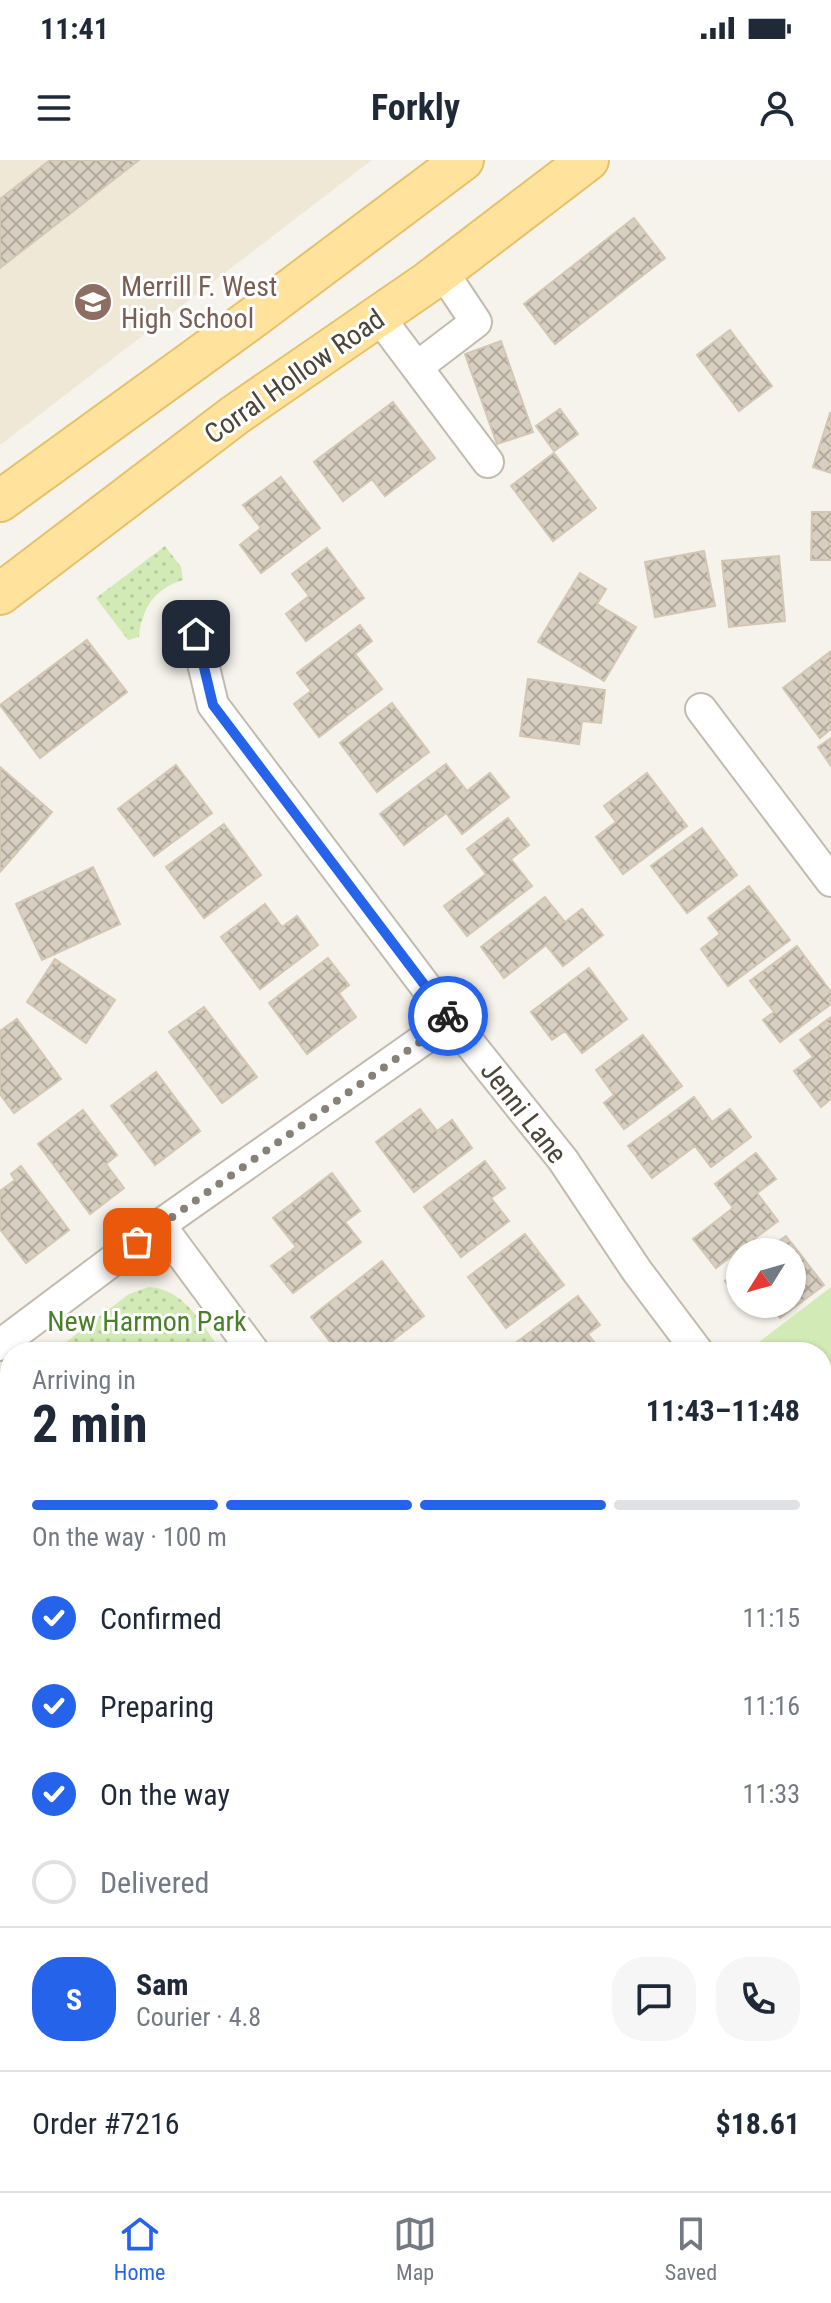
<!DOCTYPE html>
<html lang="en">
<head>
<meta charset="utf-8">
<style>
	body { margin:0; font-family:"Roboto Condensed",sans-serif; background:#f6f6f7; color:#1f2937; height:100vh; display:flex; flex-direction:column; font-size:30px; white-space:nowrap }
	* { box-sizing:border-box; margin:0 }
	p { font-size:26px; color:#747a83 }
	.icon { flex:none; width:44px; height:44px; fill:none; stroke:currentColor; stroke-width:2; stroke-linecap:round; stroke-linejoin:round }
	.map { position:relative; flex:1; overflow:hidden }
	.sheet { position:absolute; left:0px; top:1182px; width:832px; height:850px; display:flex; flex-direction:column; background:#fff; border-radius:32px 32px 0 0; box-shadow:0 2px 6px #0004 }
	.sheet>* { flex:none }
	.needle { width:52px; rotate:233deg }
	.controls { position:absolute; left:726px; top:1078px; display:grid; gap:16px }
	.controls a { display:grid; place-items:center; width:80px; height:80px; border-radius:50%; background:#fff; box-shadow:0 2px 6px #0004; font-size:40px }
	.pin { position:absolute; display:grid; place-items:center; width:68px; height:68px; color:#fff; margin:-34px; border-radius:16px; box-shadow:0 4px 12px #0006 }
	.courier { position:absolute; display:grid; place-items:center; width:80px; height:80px; margin:-40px; border:6px solid #2563eb; border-radius:50%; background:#fff; color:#222; box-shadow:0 2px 10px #0007 }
	.headline em { font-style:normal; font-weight:700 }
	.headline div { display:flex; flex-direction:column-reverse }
	.headline { display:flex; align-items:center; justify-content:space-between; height:136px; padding:0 32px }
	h1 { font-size:52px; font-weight:700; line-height:60px }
	.bar { display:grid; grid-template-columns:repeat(4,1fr); gap:12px 8px; align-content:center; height:96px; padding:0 32px }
	.bar i { height:10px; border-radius:6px; background:#e0e1e3 }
	.bar .current { background:#2563eb }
	.bar p { grid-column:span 4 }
	.line { display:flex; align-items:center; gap:20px; padding:0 32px; border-top:2px solid #e0e1e3 }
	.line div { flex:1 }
	.round { display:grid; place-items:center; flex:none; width:84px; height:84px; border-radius:32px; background:#f6f6f7 }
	ol { padding:0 32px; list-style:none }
	li { display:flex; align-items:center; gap:24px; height:88px }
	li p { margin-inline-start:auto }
	li .icon { padding:8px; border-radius:50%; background:#2563eb; color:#fff; stroke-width:4 }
	li:last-child { color:#747a83 }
	li i { width:44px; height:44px; border:4px solid #e0e1e3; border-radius:50% }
	.status { display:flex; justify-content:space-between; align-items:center; height:56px; padding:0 40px; background:#fff; direction:ltr }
	.status svg { height:22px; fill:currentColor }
	header { display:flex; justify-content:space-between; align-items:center; height:104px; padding:0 32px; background:#fff; font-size:36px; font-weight:700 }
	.menu { display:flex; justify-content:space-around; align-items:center; height:112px; border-top:2px solid #e0e1e3; background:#fff; font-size:22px; color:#747a83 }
	.menu a { display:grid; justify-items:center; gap:4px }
	.menu .current { color:#2563eb }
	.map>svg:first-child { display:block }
	.residential { fill:#eae5da }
	.education { fill:#efe8d6 }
	.grass { fill:#d2eab5 }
	.park { fill:url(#park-dots) }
	.building { fill:url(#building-cross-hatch); stroke:#d3c7b4; stroke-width:2 }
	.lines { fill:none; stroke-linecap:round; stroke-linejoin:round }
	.minor-casing { stroke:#c2bbae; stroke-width:34 }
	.major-casing { stroke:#e6c16a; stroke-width:44 }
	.minor { stroke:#fff; stroke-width:30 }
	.major { stroke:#ffe39c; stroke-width:40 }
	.done { stroke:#878178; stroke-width:8; stroke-dasharray:0 14.4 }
	.route { stroke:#2563eb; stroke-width:10 }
	.labels { text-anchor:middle; stroke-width:6; stroke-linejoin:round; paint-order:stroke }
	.education-label { font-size:28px; fill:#785e54; stroke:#fff; text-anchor:start }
	.street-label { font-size:28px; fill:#4b4439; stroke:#fff }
	.park-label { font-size:28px; fill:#4a7f2a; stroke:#fff }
</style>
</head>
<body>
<div class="status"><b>11:41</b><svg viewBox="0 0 49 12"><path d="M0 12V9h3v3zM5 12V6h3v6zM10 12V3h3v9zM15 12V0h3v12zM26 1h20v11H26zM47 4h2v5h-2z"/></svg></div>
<header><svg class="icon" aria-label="menu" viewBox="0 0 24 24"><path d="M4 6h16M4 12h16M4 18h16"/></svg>Forkly<svg class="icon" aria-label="person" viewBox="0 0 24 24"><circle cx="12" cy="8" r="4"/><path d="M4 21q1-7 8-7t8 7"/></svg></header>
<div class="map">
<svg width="831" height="2031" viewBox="0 0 831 2031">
	<defs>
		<pattern id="park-dots" width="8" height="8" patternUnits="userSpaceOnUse" patternTransform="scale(2)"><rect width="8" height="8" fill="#d2eab5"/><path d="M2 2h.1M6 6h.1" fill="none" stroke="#b6ca9c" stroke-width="1.8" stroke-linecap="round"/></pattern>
		<pattern id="building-cross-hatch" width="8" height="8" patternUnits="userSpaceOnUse" patternTransform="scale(2)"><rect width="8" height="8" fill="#d8cfc1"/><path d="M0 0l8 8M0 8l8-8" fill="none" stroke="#b1aa9e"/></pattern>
	</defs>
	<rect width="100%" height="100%" fill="#f6f3ec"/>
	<path class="residential" d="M831,1232V1336L822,1324V1239Z"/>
	<path class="education" d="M0,0H372L0,285Z"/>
	<path class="grass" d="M831,1127V1232L822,1239V1192H746Z"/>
	<path class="park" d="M165,386L181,407L183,420C154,429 142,448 139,477L128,480L96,438Z
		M149,1127C185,1129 203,1166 222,1192H53L129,1134Z"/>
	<path class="building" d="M50,0H139L0,108V39Z
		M634,58L665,98L555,184L524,144Z
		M730,170L772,226L739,251L697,195Z
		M501,181L533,272L497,284L465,194Z
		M393,242L435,298L385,336L372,319L343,341L314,302Z
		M560,249L578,274L554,291L536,266Z
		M830,253L831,254V313L813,307Z
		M554,293L596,348L553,381L511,326Z
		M281,317L320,368L261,413L240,385L261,368L243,345Z
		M812,352H831V400H811Z
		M327,388L364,438L306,481L286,454L309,436L292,414Z
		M704,391L715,446L655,457L645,402Z
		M779,396L785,461L729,467L722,401Z
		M580,413L606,429L597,444L636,467L604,521L538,482Z
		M360,465L372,481L355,494L382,529L319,577L294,544L311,531L297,513Z
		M87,480L127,532L40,598L0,545Z
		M831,491V569L820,578L783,528Z
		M528,519L605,530L601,563L582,561L579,584L520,576Z
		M392,543L429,592L377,632L340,583Z
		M831,578V606L818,587Z
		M446,604L467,631L490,613L509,637L462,674L446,653L404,685L380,654Z
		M176,605L212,653L154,696L118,649Z
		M0,607L52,652L0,712Z
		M647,613L687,666L623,714L596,677L616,662L604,646Z
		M508,658L529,685L511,699L532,726L467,776L444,746L486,714L467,689Z
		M224,664L261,715L204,758L166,707Z
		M702,668L737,715L687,753L651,706Z
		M93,707L120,764L42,800L16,744Z
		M749,726L790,780L728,826L701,789L720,774L708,758Z
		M545,737L565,762L582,749L603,775L563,806L546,785L504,818L481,787Z
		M265,744L282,767L297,756L318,785L260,829L221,777Z
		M797,786L831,832V844L780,882L763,860L774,852L750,821Z
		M328,798L349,825L339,833L356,857L307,894L269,843Z
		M55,799L115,840L86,883L27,842Z
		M589,808L627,859L582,893L565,871L552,880L531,852Z
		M204,847L257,917L222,943L169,872Z
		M831,857V939L821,947L794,911L813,897L800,880Z
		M17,859L61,919L14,953L0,934V871Z
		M643,875L682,926L624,969L604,943L614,935L596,910Z
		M156,912L200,971L155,1005L111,946Z
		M694,937L712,962L730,949L751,977L711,1007L695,986L652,1018L628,986Z
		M420,949L437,971L452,960L472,988L414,1032L376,982Z
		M83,950L117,995L106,1004L124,1028L90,1054L38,984Z
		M756,993L776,1019L757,1033L778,1061L716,1108L693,1079L733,1048L715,1024Z
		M485,1001L505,1028L491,1038L509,1061L461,1097L424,1047Z
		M21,1006L69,1070L26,1103L0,1069V1031L15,1020L11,1014Z
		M332,1013L360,1051L345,1062L361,1082L293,1133L271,1106L296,1087L273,1058Z
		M525,1074L564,1125L506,1168L468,1117Z
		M786,1076L824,1125L780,1158L770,1144H792V1092H764Z
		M382,1101L424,1156L378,1192H347L340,1183L334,1187L311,1157Z
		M740,1110V1141L725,1121Z
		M578,1136L600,1165L588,1174L602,1192H525L517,1182Z
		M10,1280V1308L0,1295V1287Z
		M0,1413L10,1426V1449L0,1457Z
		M10,1464V1551L7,1553L0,1544V1471Z
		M822,1477L831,1489V1498L822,1505Z
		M831,1532V1602L824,1607L822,1604V1539Z
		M831,1743V1816L827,1811L822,1814V1750Z
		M0,1778L10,1791V1815L0,1823Z
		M10,1849V1913L0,1900V1856Z
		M86,2022H153L160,2031H93Z
		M352,2022H471L459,2031H400L399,2029L397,2031H359Z
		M752,2022H814L821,2031H741Z"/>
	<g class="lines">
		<defs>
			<path id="minor" d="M379,157L488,302
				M417,207L476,162L442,111
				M196,474L213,545L451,860L563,1000L637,1111L698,1192
				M701,549L831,721
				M160,1065L254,1192
				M0,1185L160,1065L451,860
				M822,1357L831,1369
				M0,1615L10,1607
				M0,1668L10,1682
				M822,1938L831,1951
				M268,2022L275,2031
				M593,2031L608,2022"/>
			<path id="major" d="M0,341L255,156L463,0
				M0,434L235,255L428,122L588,0"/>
		</defs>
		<use href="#minor" class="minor-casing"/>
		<use href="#major" class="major-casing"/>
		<use href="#minor" class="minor"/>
		<use href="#major" class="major"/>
	</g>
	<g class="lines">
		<path class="done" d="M137,1082L451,860L448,856"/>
		<path class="route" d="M196,474L213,545L448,856"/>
	</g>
	<defs>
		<symbol id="school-disc" viewBox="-11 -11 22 22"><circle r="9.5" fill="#8d6e63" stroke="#fff"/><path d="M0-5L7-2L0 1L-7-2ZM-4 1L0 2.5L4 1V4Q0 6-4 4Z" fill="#fff"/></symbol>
	</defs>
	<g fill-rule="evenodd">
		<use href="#school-disc" x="71" y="120" width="44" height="44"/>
	</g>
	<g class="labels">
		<g class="education-label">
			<text x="121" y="136">Merrill F. West<tspan x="121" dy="32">High School</tspan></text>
		</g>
		<g class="street-label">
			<text transform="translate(294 216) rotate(-35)" y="10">Corral Hollow Road</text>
			<text transform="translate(524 952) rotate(52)" y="10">Jenni Lane</text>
		</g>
		<g class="park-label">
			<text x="147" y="1171">New Harmon Park</text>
		</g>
	</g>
</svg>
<div class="controls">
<a><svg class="needle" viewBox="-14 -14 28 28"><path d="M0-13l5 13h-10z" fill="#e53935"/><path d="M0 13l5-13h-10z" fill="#747a83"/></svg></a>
</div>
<div class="pin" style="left:137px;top:1082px;background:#ea580c"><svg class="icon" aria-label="bag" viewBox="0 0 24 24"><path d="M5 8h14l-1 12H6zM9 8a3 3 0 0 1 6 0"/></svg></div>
<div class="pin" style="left:196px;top:474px;background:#1f2937"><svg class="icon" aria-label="home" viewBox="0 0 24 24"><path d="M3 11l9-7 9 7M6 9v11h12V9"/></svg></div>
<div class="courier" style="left:448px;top:856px"><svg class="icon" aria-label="bike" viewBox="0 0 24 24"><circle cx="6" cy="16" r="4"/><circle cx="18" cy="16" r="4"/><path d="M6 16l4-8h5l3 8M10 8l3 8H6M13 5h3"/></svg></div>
<section class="sheet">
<div class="headline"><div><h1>2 min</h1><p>Arriving in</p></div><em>11:43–11:48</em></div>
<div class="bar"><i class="current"></i><i class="current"></i><i class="current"></i><i></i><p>On the way · 100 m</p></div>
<ol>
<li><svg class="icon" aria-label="check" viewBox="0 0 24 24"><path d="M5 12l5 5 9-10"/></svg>Confirmed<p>11:15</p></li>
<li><svg class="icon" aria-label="check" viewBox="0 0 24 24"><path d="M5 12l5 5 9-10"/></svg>Preparing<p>11:16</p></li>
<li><svg class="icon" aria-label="check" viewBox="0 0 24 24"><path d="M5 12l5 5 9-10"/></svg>On the way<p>11:33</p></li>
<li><i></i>Delivered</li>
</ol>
<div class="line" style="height:144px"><b class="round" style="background:#2563eb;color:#fff">S</b><div><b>Sam</b><p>Courier · 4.8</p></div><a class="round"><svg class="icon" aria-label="chat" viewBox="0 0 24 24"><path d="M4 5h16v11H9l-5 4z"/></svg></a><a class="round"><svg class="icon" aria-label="phone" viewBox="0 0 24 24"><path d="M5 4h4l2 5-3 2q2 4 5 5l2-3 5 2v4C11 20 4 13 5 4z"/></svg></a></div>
<div class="line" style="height:104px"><div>Order #7216</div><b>$18.61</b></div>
</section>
</div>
<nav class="menu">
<a class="current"><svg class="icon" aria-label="home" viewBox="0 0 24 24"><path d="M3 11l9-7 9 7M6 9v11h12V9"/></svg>Home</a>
<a><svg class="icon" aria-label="map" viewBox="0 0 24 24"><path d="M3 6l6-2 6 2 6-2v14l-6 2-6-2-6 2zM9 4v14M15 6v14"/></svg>Map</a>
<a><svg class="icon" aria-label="saved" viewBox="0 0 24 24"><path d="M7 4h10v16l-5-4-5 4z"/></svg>Saved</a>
</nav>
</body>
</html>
